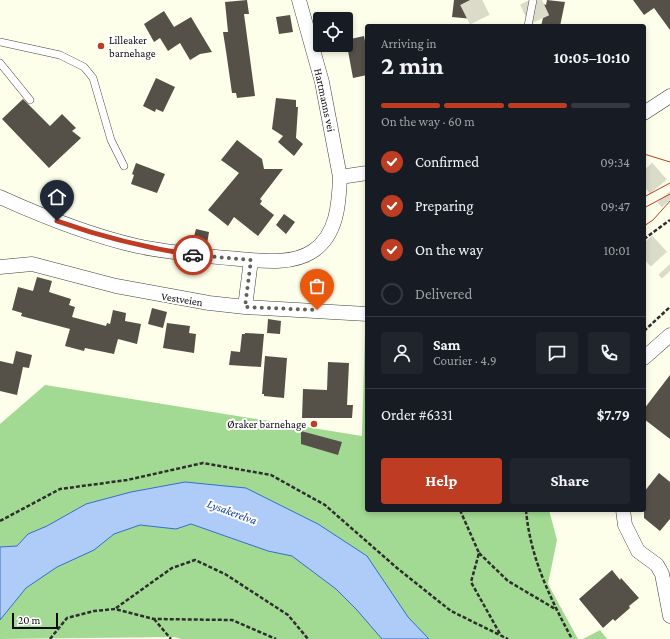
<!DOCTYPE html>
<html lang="en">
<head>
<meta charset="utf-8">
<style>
	body { margin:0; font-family:"Crimson Pro",serif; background:#20242c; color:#f1f3f6; height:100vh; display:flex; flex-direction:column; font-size:15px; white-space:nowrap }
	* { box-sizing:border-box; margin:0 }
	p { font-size:13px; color:#9ea1a6 }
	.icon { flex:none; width:22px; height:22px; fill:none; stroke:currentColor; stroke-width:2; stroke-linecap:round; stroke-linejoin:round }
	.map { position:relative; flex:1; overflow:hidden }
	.drawer { position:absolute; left:365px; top:24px; width:281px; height:488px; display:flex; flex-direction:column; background:#171b24; border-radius:4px; box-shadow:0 2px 6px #0003 }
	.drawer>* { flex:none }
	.buttons { position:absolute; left:313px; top:12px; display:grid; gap:8px }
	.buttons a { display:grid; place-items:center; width:40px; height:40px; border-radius:4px; background:#171b24; box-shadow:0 2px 6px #0003; font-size:20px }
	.scale { position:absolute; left:12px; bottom:10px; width:46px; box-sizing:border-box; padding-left:4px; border:2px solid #0c0c0c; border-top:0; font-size:11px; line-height:14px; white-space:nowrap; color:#0c0c0c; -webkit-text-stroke:3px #fff; paint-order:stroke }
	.pin { position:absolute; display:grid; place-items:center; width:34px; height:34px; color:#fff; margin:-41px -17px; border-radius:50% 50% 50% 0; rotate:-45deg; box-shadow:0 0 4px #0007 }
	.pin .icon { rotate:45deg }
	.courier { position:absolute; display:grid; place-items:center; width:40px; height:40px; margin:-20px; border:3px solid #be3d22; border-radius:50%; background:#fff; color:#222; box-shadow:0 1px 5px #0007 }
	.head em { font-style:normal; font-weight:700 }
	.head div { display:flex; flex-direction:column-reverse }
	.head { display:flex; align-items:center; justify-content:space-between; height:68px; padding:0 16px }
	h1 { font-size:26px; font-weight:700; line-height:30px }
	.bar { display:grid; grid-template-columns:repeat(4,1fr); gap:6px 4px; align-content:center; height:48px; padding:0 16px }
	.bar i { height:5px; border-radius:3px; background:#363941 }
	.bar .current { background:#be3d22 }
	.bar p { grid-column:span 4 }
	.line { display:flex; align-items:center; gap:10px; padding:0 16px; border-top:1px solid #363941 }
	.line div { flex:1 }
	.round { display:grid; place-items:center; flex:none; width:42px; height:42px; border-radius:4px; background:#20242c }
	ol { padding:0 16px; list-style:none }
	li { display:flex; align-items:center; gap:12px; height:44px }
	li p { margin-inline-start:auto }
	li .icon { padding:4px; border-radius:50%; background:#be3d22; color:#fff; stroke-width:4 }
	li:last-child { color:#9ea1a6 }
	li i { width:22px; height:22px; border:2px solid #363941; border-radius:50% }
	.primary-button { display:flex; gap:8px; margin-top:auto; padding:8px 16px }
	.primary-button a { flex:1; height:46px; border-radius:4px; background:#be3d22; color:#fff; font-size:16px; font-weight:700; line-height:46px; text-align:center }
	.primary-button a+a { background:#20242c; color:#f1f3f6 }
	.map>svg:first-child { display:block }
	.forest { fill:#a3da93 }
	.water { fill:#aeccf7; stroke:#346ecf }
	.building { fill:#555048 }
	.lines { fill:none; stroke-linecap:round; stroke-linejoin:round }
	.trunk-tunnel { stroke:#dadbc9; stroke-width:22; stroke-dasharray:22 11; stroke-linecap:butt }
	.service-casing { stroke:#3f3f3f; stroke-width:8 }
	.minor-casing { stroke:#3f3f3f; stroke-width:15 }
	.path { stroke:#2e2e2e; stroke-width:2.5; stroke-dasharray:4 2; stroke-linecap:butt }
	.service { stroke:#fff; stroke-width:7 }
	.minor { stroke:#fff; stroke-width:14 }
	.tram { stroke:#be3d22; stroke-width:1 }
	.done { stroke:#61615a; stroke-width:4; stroke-dasharray:0 7.2 }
	.route { stroke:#be3d22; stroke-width:5 }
	.poi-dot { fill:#be3d22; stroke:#fff; stroke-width:1.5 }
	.labels { text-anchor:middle; stroke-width:4; stroke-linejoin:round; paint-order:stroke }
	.poi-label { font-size:11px; fill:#0c0c0c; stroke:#fff; text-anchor:start }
	.street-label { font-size:11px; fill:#0c0c0c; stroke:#fff }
	.water-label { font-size:12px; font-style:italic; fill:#13439f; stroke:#fff }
</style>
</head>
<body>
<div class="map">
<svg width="670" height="639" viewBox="0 0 670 639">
	<rect width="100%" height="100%" fill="#feffea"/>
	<path class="forest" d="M366,296L367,510H549L557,540L548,584L578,639H181L175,637L0,639V424L45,385L362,436Z
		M600,630L607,639H583Z"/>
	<path class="water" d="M185,482L246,488L318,524L367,556L408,617L429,639H382L356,609L336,589L292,556L268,551L191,524L176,529L140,525L114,534L94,550L57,567L26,588L0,620V547L17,546L28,534L47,526L86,504L131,492Z"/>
	<path class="building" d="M247,0L249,14H244L255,96L237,98L236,93H232L226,51L223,32H228L225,2Z
		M454,0H475L473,19L452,17Z
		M547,0L565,2L560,26H541L543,18L538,17L541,3L546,5Z
		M633,0H670V30L654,8L644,15Z
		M164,11L174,27L191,17L212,52L200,54L190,60L180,43L168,51L160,38L154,42L144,24Z
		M290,15L293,32L279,34L276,17Z
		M364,36L367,51V75L353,78L346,40Z
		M156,78L175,87L163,112L156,109L155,112L143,106Z
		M276,98L296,100V107H298L296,138L303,144L294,156L278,142L283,136L272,129Z
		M23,99L50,126L62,114L76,128L72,131L81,138L49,168L2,119Z
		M237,140L262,159L264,169H283L260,199L262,201L260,204L274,215L258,236L234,217L228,226L208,210L239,173L221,160Z
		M136,163L165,174L157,193L131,184L134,175L132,174Z
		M284,214L295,222L286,234L276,225Z
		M196,229L209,232L207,244L193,240Z
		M37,277L52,281L49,292L71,299L69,305L75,307L72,317L106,326L107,323L110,324L113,310L126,313L125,321L141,324L137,344L118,339L114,354L85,348L84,351L65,346L70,329L21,316L22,313L12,310L18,287L33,291Z
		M152,308L167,312L163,328L148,324Z
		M268,319L281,321L280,334L267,333Z
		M167,323L190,326L189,333L196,334L194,353L163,348Z
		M245,333L264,334L261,367L229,365L231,351L240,352L242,334H245Z
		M16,351L32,355L29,368L23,367L17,395L0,391V361L13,364Z
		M265,356L287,358L284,398L264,396V394H262Z
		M328,362L349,363L347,405H353L352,418H302L303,389L327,390Z
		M670,375V439L644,419V409Z
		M301,431L342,442L338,455L301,444Z
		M659,473L670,482V519L660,531L644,518V492Z
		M612,570L620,580L621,578L639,598L629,606L630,608L615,621L613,619L603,628L579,599Z"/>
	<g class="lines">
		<path class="trunk-tunnel" d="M470,0L483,26
			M530,0L542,26
			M644,170L670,200
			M644,243L670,271"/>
		<defs>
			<path id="service" d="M528,26L533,0
				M0,42L60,55L84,67L93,78L111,140L124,166
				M0,63L30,100"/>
			<path id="minor" d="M299,0L322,82L340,177
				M644,113L670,96
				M0,197C44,217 90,235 137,246C170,253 205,256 239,259C263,261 292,265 313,251C337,235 339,204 340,177L367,173
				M0,267L32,264L116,286L209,303L245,307L367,314
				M245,307L251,260
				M644,358L670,335
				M623,510L625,525L638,551L657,565L662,574L670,616"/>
		</defs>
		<use href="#service" class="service-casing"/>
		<use href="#minor" class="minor-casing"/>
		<path class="path" d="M644,239L670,220
			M644,331L670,307
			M460,510L479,553L471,582L500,634
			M526,510C530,557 550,598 572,639
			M0,521L60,489L127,480L203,463L271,475L325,505L397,568L451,611L508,639
			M479,553L508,581L557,610
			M116,608L172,568L195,560L225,574L288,615L308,639
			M154,619L171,639
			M50,639L67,618L94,611L115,609L154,619L232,620L276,639"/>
		<use href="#service" class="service"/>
		<use href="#minor" class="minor"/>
		<path class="tram" d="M644,154L670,162
			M644,197L670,183
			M644,208L670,194
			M644,226L653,220L670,201"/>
	</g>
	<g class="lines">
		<path class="done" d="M193,255L251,260L245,307L317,310"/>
		<path class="route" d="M57,221C102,237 146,248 193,255"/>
	</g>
	<g class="poi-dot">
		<circle cx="101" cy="46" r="4"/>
		<circle cx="314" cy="424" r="4"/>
	</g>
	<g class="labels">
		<g class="poi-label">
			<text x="109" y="44">Lilleaker<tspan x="109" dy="13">barnehage</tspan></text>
			<text x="306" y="428" text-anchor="end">Øraker barnehage</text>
		</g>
		<g class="street-label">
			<text transform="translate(325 100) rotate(78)" y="4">Hartmanns vei</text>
			<text transform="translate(182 299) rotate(9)" y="4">Vestveien</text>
		</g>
		<g class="water-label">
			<text transform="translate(232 512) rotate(20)" y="4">Lysakerelva</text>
		</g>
	</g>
</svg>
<div class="buttons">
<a><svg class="icon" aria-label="locate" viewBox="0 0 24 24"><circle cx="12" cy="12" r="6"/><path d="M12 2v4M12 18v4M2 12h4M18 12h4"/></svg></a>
</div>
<div class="scale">20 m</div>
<div class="pin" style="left:317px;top:310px;background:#ea580c"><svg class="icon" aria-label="bag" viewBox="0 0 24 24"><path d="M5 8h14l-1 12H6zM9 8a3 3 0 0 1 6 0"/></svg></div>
<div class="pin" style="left:57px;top:221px;background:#1f2937"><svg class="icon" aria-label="home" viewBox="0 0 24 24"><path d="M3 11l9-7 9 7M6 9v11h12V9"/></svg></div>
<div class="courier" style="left:193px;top:255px"><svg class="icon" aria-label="car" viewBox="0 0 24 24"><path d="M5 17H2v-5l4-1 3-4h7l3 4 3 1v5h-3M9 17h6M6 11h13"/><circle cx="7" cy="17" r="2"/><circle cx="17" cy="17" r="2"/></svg></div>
<section class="drawer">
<div class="head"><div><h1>2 min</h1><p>Arriving in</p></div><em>10:05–10:10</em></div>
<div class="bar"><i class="current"></i><i class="current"></i><i class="current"></i><i></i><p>On the way · 60 m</p></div>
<ol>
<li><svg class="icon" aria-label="check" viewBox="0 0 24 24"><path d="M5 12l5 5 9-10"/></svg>Confirmed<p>09:34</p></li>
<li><svg class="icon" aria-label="check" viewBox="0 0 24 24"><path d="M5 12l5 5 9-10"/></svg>Preparing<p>09:47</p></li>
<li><svg class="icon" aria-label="check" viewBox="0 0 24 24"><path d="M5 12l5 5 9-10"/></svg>On the way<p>10:01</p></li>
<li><i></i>Delivered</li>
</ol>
<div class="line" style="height:72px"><a class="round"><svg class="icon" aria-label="person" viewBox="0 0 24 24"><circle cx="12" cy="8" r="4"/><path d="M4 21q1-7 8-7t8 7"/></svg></a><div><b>Sam</b><p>Courier · 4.9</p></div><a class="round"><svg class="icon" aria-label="chat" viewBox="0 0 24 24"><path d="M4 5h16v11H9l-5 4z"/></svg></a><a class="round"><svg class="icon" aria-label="phone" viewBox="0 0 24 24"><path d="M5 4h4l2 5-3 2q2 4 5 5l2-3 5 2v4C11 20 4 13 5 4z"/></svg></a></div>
<div class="line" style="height:52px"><div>Order #6331</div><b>$7.79</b></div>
<div class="primary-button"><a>Help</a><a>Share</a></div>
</section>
</div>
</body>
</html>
